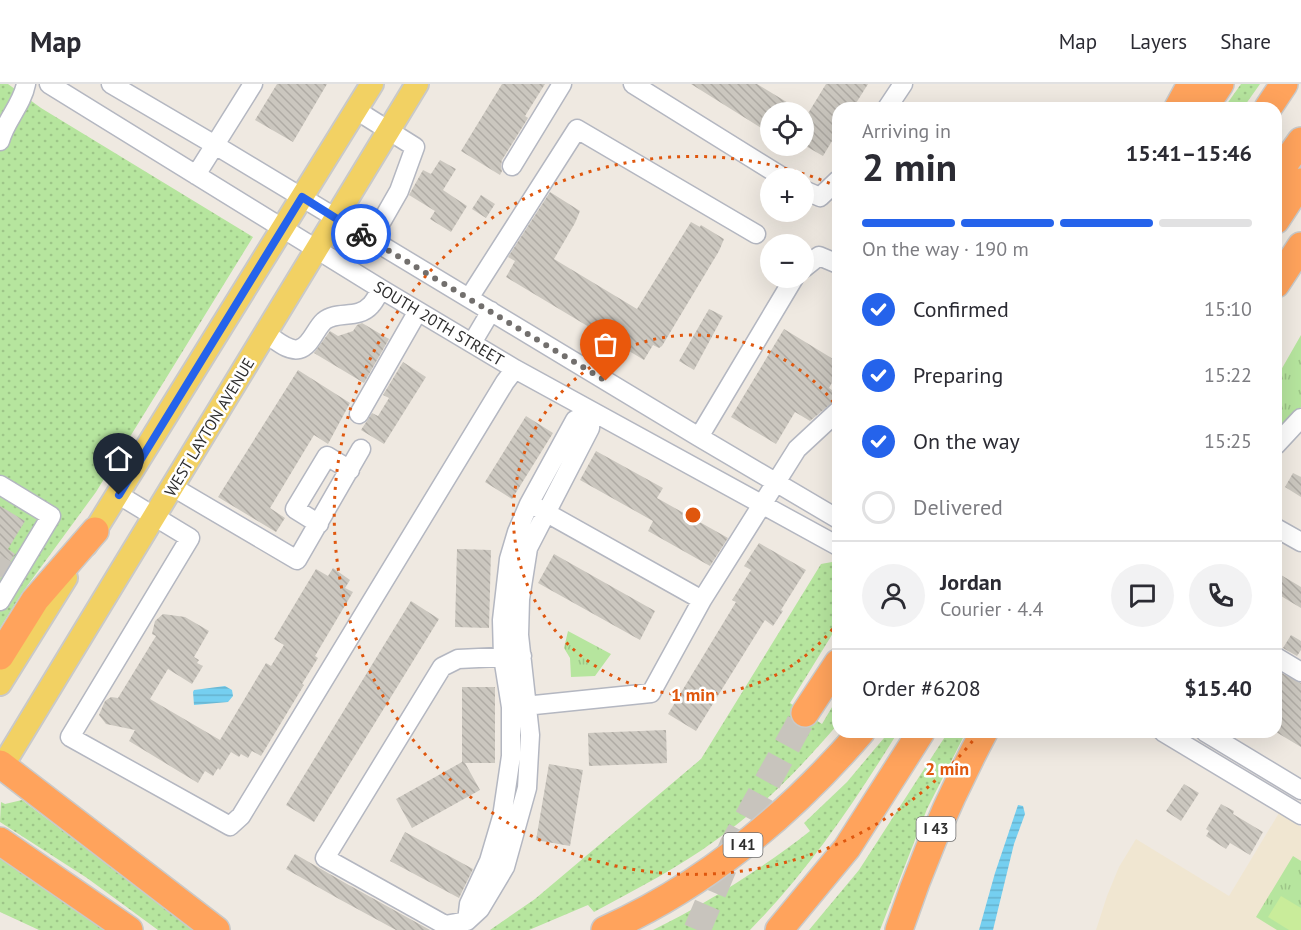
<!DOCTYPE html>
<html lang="en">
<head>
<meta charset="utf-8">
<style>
	body { margin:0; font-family:"PT Sans",sans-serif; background:#f2f2f3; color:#2b2b33; height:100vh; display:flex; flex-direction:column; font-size:22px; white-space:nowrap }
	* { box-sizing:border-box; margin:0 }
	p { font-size:20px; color:#7c7c81 }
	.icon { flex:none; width:33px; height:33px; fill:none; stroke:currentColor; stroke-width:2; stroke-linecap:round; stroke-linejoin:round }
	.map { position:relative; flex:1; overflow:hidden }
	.details { position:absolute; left:832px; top:18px; width:450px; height:636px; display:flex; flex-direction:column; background:#fff; border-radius:18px; box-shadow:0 6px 24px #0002 }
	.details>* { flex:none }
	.controls { position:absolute; left:760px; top:18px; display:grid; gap:12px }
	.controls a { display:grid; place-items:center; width:54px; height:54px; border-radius:50%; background:#fff; box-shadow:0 6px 24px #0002; font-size:30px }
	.pin { position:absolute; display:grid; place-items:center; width:51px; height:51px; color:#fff; margin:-62px -26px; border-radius:50% 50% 50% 0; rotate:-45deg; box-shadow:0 0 6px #0007 }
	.pin .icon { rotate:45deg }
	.courier { position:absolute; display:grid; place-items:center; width:60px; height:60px; margin:-30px; border:4px solid #2563eb; border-radius:50%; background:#fff; color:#222; box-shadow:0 2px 8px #0007 }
	.overview em { font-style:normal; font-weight:600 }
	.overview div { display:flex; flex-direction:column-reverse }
	.overview { display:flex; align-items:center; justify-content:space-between; height:102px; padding:0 30px }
	h1 { font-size:39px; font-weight:600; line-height:45px }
	.bar { display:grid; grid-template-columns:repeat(4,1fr); gap:9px 6px; align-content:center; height:72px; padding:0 30px }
	.bar i { height:8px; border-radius:4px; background:#e1e1e2 }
	.bar .current { background:#2563eb }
	.bar p { grid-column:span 4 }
	.line { display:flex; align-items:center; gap:15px; padding:0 30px; border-top:2px solid #e1e1e2 }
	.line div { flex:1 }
	.round { display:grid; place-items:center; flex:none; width:63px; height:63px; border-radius:32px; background:#f2f2f3 }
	ol { padding:0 30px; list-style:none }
	li { display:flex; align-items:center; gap:18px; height:66px }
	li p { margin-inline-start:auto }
	li .icon { padding:6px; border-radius:50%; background:#2563eb; color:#fff; stroke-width:4 }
	li:last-child { color:#7c7c81 }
	li i { width:33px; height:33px; border:3px solid #e1e1e2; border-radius:50% }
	header { display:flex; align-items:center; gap:36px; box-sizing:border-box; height:84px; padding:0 30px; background:#fff; border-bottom:2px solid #e1e1e2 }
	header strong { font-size:28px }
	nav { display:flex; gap:33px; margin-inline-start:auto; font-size:21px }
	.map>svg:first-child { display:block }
	.education { fill:#f0e6d1 }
	.grass { fill:url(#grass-dots) }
	.park { fill:url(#park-tufts) }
	.pitch { fill:#c9ec9a }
	.water { fill:url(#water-rules) }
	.building { fill:url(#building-back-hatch) }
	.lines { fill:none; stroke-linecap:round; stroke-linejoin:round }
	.minor-tunnel { stroke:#c8c4bd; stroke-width:18; stroke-dasharray:18 9; stroke-linecap:butt }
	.highway-tunnel { stroke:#c8c4bd; stroke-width:27; stroke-dasharray:27 14; stroke-linecap:butt }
	.minor-casing { stroke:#b4b7c1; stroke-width:21 }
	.major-casing { stroke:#c9c9c9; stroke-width:26 }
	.highway-casing { stroke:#c9c9c9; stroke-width:30 }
	.minor { stroke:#fff; stroke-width:18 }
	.major { stroke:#f2d163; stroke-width:22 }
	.highway { stroke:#ffa35c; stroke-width:27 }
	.done { stroke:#726f6d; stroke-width:6; stroke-dasharray:0 10.8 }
	.route { stroke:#2563eb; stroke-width:8 }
	.ring { fill:none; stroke:#df570e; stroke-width:3; stroke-dasharray:3 6 }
	.labels { text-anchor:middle; stroke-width:5; stroke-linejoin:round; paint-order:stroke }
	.shield { fill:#fff; stroke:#6d6d6d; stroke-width:1.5 }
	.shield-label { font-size:15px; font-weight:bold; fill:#2e2e2e }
	.street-label { font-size:16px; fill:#2e2e2e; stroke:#fff }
	.centre { fill:#df570e; stroke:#fff; stroke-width:3 }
	.ring-label { font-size:18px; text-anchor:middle; font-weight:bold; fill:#df570e; stroke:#fff; stroke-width:5; stroke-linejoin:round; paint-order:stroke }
</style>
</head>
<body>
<header>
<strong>Map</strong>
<nav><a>Map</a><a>Layers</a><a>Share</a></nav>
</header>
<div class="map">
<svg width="1301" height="846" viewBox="0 0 1301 846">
	<defs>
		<pattern id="grass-dots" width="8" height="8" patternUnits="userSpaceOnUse" patternTransform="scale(1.5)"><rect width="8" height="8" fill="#b6e59e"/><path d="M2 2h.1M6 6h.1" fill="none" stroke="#9dc588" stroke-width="1.8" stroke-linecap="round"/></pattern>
		<pattern id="park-tufts" width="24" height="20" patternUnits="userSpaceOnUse" patternTransform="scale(1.5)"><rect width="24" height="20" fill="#b6e59e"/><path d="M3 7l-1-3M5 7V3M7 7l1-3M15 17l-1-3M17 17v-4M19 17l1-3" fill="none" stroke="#9dc588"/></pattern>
		<pattern id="water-rules" width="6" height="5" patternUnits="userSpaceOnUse" patternTransform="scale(1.5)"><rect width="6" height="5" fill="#75cff0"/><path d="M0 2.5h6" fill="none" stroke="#66b2ce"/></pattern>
		<pattern id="building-back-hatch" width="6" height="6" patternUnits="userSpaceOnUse" patternTransform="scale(1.5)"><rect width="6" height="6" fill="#cbc7bf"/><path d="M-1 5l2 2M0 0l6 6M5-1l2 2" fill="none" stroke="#afaba4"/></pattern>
	</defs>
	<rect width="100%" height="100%" fill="#efe9e1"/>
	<path class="education" d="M1279,729L1301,743V846H1096L1107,812L1119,783L1136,755L1229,812Z"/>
	<path class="grass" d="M0,0H8L41,24L253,153L96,408L22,509L0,544Z
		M1241,0H1260L1243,24H1224Z
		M832,478L838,481V541L790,619L822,640L838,613V640C802,682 762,724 716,756C678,784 636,805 594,828L588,821L529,846H490L535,815L701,675L821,480Z
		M889,648H898C854,719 808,787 750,846H653C706,820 763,784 810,747L804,739L847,698Z
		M948,648H966L927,725L880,846H809L859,786Z
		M22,716L194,846H158L87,794L0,738L1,718L5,720Z
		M0,771L104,846H39L0,828Z"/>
	<path class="park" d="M1301,251V323L1277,349V293Z
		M568,547L611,570L595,592L571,593L570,574L564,564Z
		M1293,772L1301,777V846H1277L1256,833Z"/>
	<path class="pitch" d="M1281,812L1301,824V846H1289L1268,833Z"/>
	<path class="water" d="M225,602L232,606L233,612L228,618L194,621L193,608L194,606Z
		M1018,721L1023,722L1025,730L1014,760L993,846H979L995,789Z"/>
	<path class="building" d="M277,0H327L293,58L255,36Z
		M502,0H545L525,32L528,34L502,76L501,82L502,87L500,91L461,67Z
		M691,0H757L803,28H771V50Z
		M826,0H868L853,24H838V47L823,72L804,61V36Z
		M440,76L456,85L443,106L467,122L451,148L430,135L435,127L409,111L423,86L431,90Z
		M550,108L580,127L575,139L554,175L637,225L691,138L700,143L701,141L724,155L719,167L662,262L659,264L653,261L644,276L506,193L515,177L508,173Z
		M481,111L495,120L486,134L472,125Z
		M709,225L723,232L694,286L679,277Z
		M362,239L389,255L364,299L314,269L330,247L338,252L353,247L357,241Z
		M784,245L838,278V288L829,304L838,310L834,317L810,337L795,328L776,360L731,333Z
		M403,278L426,293L384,360L361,346L372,329L378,332L389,314L383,311Z
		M298,286L350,319L328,360L314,351L270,424L285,434L276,448L218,413Z
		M526,332L553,349L512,415L485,398Z
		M596,367L663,404L657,414L728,454L710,482L648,447L653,437L580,396Z
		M1293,389L1301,393V413L1285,403Z
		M0,422L25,437L8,465L15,470L0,495Z
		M759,459L806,486L781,526L783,527L773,542L765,536L696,647L668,630L736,518L732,516L751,486L744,482Z
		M457,465L491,466L489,544L455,543Z
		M554,470L655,527L640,556L538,499Z
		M333,484L350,496L345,504L353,508L315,572L318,574L302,600L304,601L261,672L252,667L248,674L241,670L239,673L231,668L220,686L218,684L213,692L205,687L198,699L129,657L135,646L106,640L99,631L105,617L111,613L118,614L156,552L152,550L155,537L163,530L185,533L209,547L194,573L199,576L197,579L203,582L192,600L168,585L150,615L220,656L266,579L271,582L284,561L274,555L316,485L328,492Z
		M1276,488L1301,503V524L1276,509Z
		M411,517L439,535L314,738L286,721Z
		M1291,551L1301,557V566L1297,572L1283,564Z
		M1276,586L1301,599V663L1276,648Z
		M462,603H495V679H465L480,706L412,744L396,715L462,678Z
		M666,646L667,679L589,682L588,649Z
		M549,680L583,686L570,762L536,756Z
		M1184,700L1199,709L1181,737L1166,727Z
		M1221,720L1234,727L1233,730L1263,748L1250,771L1230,759L1226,765L1206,752L1209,747L1206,745Z
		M405,748L473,785L459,814L390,777Z
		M295,770L347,800L430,846H396L339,815L286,785Z"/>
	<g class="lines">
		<path class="minor-tunnel" d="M0,492L14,469"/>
		<path class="highway-tunnel" d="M697,846L733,761L805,629"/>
		<defs>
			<path id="minor" d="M49,0L381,205L515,285L838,462
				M111,0L215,61L699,353L838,435
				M633,0L784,94
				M887,24L903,0
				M356,26L415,63L399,107L371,156
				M0,57C5,37 22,21 26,0
				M512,82L562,0
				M196,91L253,0
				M804,106L820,113L838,96
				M804,184L819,172L838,180
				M469,214L577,45L756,150
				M266,250C275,255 288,268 299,265C311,262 315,245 324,237C337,226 358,236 371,221C375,217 378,210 381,205
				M472,259L491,227
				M359,330L418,227
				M699,353L794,194
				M1276,361L1301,334
				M0,401L51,432L0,517
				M173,403L297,476L361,365
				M119,411L190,454L70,653L230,742L241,732L505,298L515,285
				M319,440L295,425L327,372L350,386
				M1276,444L1301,458
				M702,516L797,365L838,327
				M522,572L458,575L442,583L325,774L445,841L467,837L480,825L505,783L527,704L530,651L519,551L520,515L528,464L590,344L591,327
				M1276,573L1301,588
				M515,623L651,609L702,516L538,424
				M1163,648L1301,731
				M1205,648L1301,706
				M467,837L469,820L489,777L502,733L511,672V623L503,573L502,536L509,475L517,448L529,420L575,336L591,327"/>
			<path id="major" d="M86,461L372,0
				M0,600L66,494
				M0,686L417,0"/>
			<path id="highway" d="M1178,24L1191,0
				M1204,24L1220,0
				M1268,24L1284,0
				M1276,92L1301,57
				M1276,136L1301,98
				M1276,200L1301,162
				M0,572L35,516L95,447
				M805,629L838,579
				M0,680L216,846
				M0,757L129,846
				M605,846C704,802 790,730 861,648
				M779,846L847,764L921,648
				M899,846C922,777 950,712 984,648"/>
		</defs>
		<use href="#minor" class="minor-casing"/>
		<use href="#major" class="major-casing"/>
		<use href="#highway" class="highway-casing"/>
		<use href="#minor" class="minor"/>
		<use href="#major" class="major"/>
		<use href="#highway" class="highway"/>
	</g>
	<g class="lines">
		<path class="done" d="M361,150L606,297"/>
		<path class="route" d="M119,411L302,113L361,150"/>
	</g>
	<g class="ring">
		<path d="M838 538A180 180 0 1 1 838 324"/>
		<path d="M978 650A359 359 0 1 1 836 102"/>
	</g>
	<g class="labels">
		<g class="shield">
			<rect x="916.5" y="733" width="39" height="24" rx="4.5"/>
			<rect x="723.5" y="749" width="39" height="24" rx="4.5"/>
		</g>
		<g class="shield-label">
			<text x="936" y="750">I 43</text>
			<text x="743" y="766">I 41</text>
		</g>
		<g class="street-label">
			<text transform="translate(439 239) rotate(31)" y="6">SOUTH 20TH STREET</text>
			<text transform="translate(209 343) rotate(-59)" y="6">WEST LAYTON AVENUE</text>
		</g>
	</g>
	<circle cx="693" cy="431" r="9" class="centre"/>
	<g class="ring-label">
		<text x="693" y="617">1 min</text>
		<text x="947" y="691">2 min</text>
	</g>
</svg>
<div class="controls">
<a><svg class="icon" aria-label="locate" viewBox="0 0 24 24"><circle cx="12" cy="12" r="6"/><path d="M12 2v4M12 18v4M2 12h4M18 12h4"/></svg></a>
<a>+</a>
<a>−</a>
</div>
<div class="pin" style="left:606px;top:297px;background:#ea580c"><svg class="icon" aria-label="bag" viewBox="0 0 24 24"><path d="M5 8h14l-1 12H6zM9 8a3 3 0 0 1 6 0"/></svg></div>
<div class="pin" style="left:119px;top:411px;background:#1f2937"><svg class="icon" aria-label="home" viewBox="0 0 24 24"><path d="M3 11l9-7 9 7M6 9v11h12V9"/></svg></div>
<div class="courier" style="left:361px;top:150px"><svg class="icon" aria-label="bike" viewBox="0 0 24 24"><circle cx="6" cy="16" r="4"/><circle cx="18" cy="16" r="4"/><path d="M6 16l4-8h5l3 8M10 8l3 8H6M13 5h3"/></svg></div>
<section class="details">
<div class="overview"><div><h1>2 min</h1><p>Arriving in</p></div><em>15:41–15:46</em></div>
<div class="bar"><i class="current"></i><i class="current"></i><i class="current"></i><i></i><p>On the way · 190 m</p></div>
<ol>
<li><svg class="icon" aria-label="check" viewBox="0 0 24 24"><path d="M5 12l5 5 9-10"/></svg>Confirmed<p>15:10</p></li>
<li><svg class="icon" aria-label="check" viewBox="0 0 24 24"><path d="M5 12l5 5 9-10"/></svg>Preparing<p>15:22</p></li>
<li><svg class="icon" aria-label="check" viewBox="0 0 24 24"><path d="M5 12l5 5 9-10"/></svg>On the way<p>15:25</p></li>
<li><i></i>Delivered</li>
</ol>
<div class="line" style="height:108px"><a class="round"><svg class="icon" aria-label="person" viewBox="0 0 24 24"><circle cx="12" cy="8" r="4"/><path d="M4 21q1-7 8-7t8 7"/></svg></a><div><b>Jordan</b><p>Courier · 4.4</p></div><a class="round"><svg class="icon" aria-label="chat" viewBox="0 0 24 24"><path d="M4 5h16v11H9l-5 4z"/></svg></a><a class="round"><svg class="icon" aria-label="phone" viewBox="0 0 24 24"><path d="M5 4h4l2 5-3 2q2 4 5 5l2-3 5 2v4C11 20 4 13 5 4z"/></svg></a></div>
<div class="line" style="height:78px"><div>Order #6208</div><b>$15.40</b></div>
</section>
</div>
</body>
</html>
